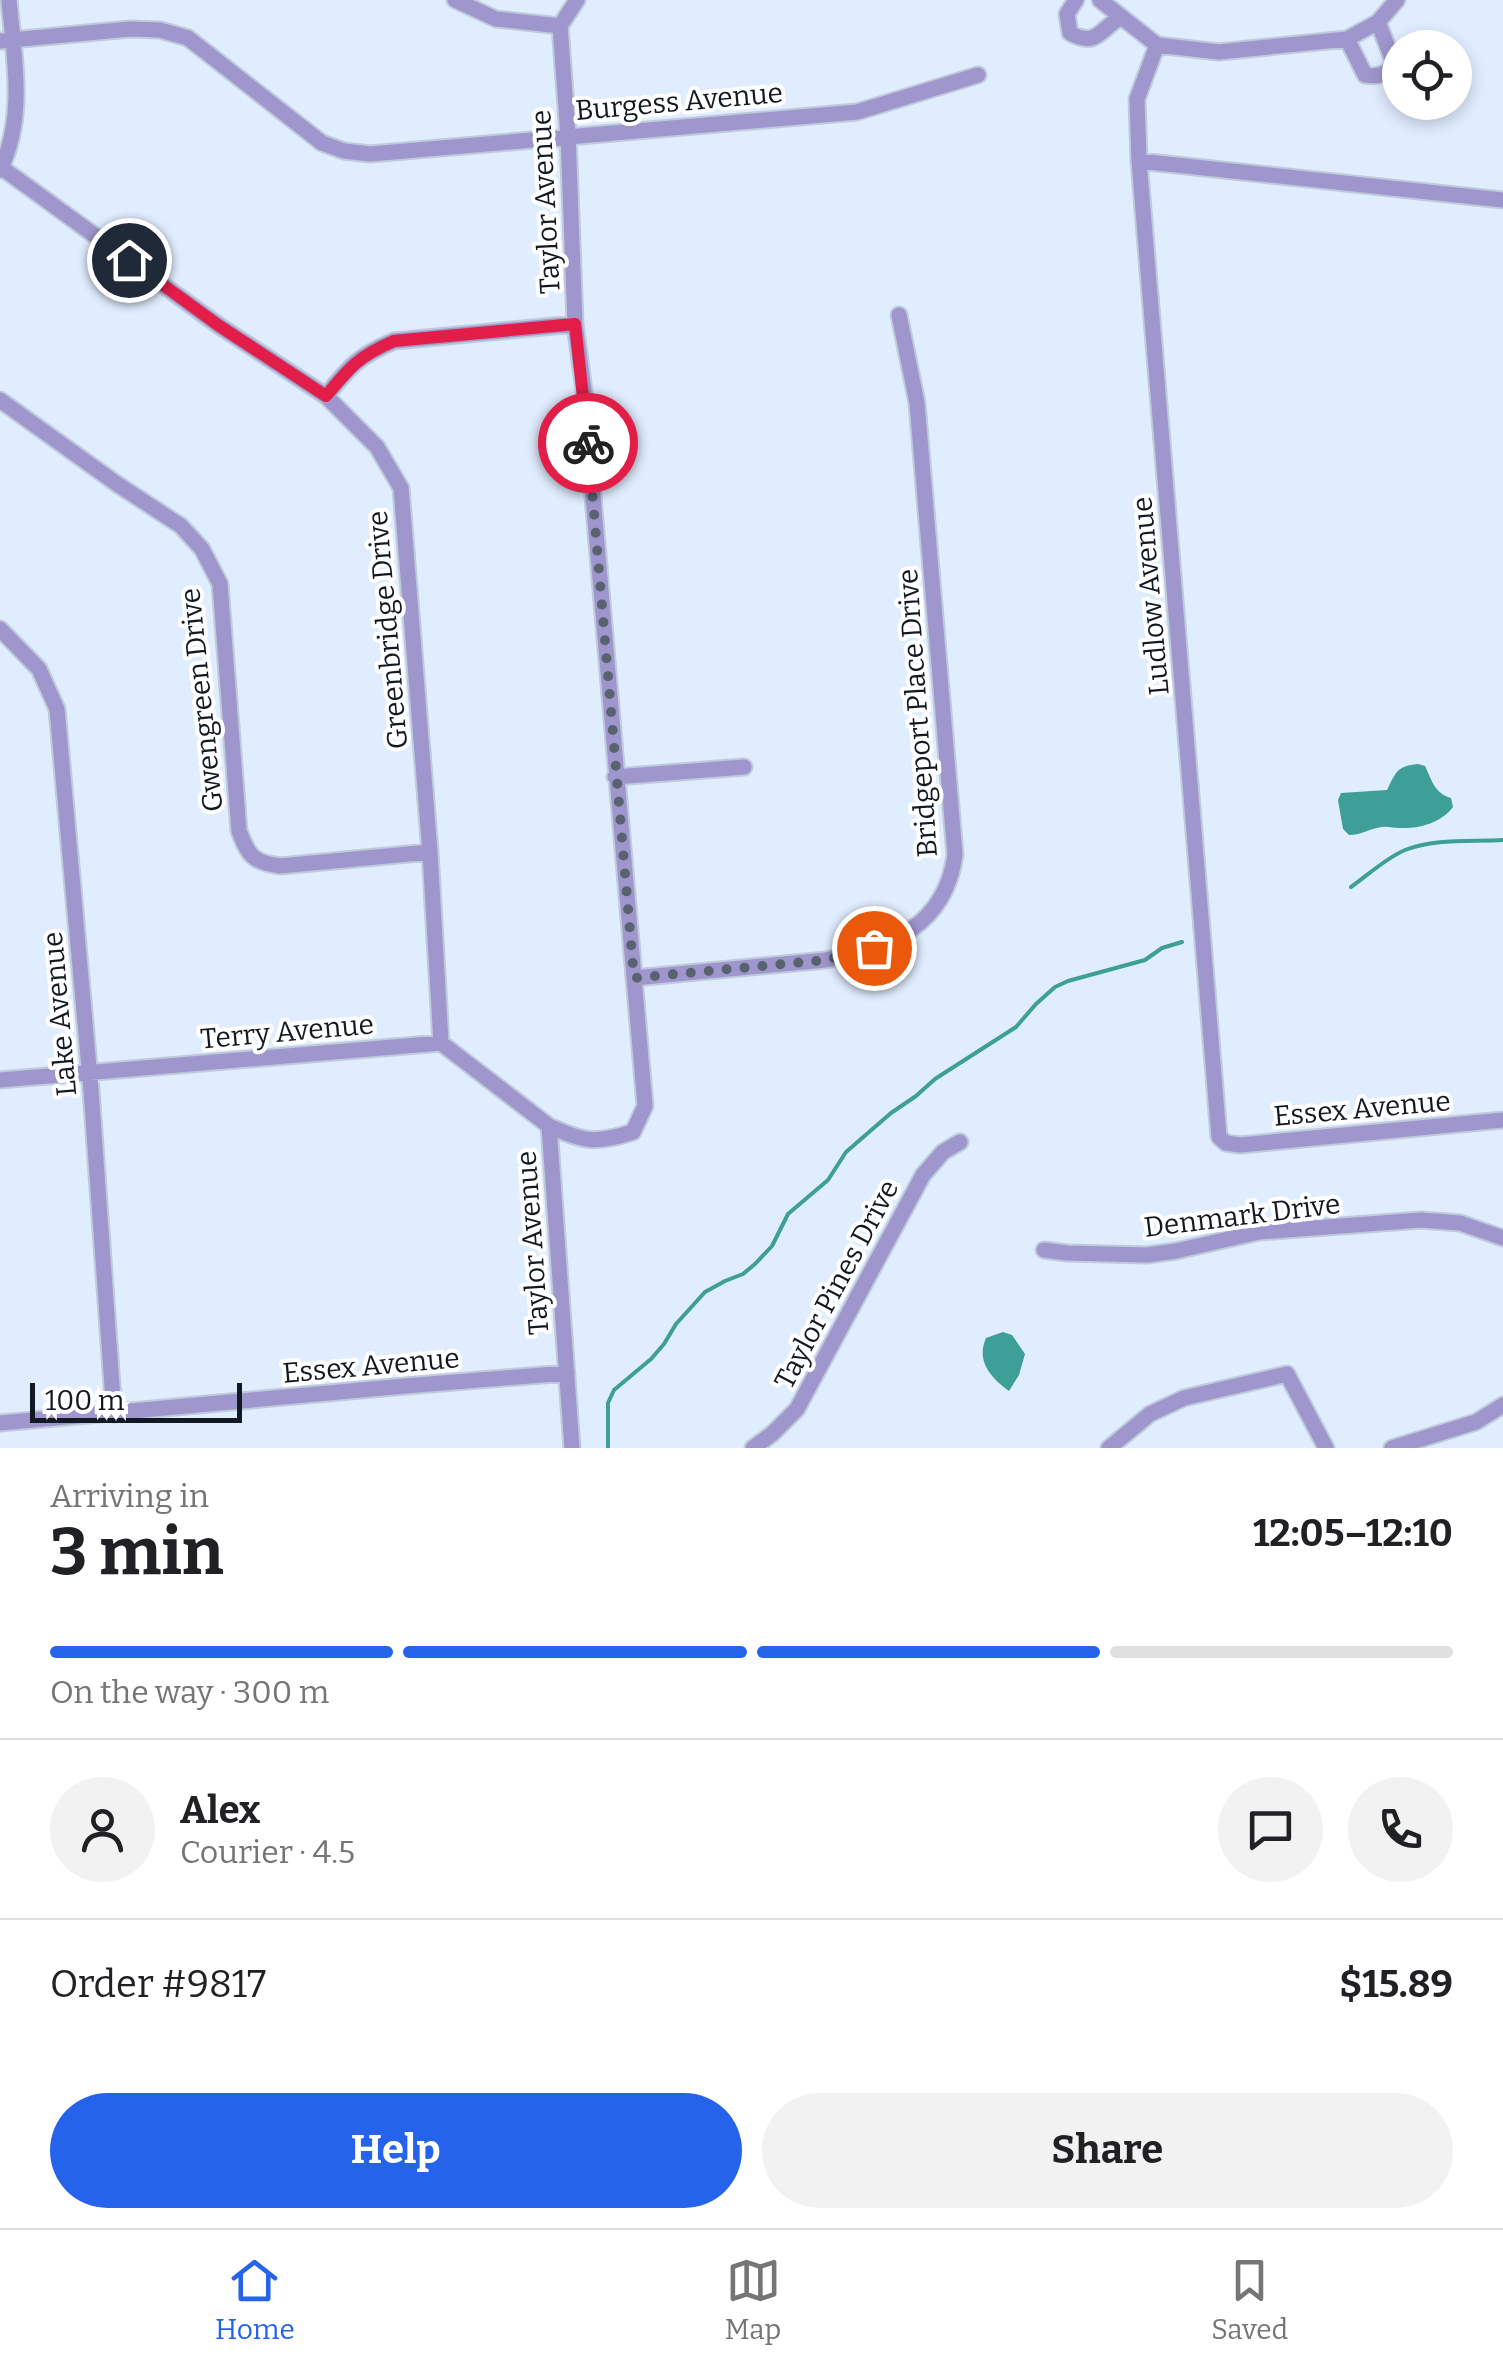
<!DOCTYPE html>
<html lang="en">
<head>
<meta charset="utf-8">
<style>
	body { margin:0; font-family:Bitter,serif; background:#f2f2f2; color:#202124; height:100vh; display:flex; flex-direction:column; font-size:38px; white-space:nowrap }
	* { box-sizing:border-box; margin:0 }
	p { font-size:32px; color:#757577 }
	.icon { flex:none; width:55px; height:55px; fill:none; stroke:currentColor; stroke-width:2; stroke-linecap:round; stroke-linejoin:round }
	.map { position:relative; height:1448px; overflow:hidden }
	.panel { display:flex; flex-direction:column; background:#fff; flex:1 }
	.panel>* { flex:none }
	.tools { position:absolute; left:1382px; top:30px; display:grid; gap:20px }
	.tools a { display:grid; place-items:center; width:90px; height:90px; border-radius:50%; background:#fff; box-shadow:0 5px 15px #0003; font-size:50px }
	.scale { position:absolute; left:30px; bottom:25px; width:212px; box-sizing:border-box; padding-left:10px; border:5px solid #111923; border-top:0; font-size:28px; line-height:35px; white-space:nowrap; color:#111923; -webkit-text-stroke:8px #fff; paint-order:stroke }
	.pin { position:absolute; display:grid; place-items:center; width:85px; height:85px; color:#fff; margin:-42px; border:5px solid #fff; border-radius:50%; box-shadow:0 2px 10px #0007 }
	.courier { position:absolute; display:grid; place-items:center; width:100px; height:100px; margin:-50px; border:8px solid #e11d48; border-radius:50%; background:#fff; color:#222; box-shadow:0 2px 12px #0007 }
	.headline em { font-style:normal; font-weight:700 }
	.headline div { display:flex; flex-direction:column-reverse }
	.headline { display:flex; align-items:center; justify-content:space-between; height:170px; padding:0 50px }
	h1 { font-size:65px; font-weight:700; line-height:75px }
	.bar { display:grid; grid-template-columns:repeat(4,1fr); gap:15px 10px; align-content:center; height:120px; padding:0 50px }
	.bar i { height:12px; border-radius:8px; background:#e0e0e0 }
	.bar .selected { background:#2563eb }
	.bar p { grid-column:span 4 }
	.line { display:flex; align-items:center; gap:25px; padding:0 50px; border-top:2px solid #e0e0e0 }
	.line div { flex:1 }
	.round { display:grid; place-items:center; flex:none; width:105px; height:105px; border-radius:52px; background:#f2f2f2 }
	.button { display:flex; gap:20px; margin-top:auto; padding:20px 50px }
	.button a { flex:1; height:115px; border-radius:60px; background:#2563eb; color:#fff; font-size:40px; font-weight:700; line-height:115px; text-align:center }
	.button a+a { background:#f2f2f2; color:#202124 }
	.tab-bar { display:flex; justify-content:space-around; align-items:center; height:140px; border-top:2px solid #e0e0e0; background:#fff; font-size:28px; color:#757577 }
	.tab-bar a { display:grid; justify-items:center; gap:5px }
	.tab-bar .selected { color:#2563eb }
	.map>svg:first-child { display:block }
	.water { fill:#3d9f97 }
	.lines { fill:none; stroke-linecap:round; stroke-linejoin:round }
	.stream { stroke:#3d9f97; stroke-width:4 }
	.minor-casing { stroke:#bfcbdb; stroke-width:19 }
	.minor { stroke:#9e96cc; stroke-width:15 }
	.done { stroke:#596370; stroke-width:10; stroke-dasharray:0 18 }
	.route { stroke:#e11d48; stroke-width:12 }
	.labels { text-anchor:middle; stroke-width:8; stroke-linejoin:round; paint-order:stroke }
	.street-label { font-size:28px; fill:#111923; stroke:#fff }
</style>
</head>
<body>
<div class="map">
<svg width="1503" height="1448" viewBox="0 0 1503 1448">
	<rect width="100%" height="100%" fill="#e0edfe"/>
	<path class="water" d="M1418,764L1425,766C1432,780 1434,793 1451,798L1453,807C1441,823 1419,829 1399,828C1393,828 1388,826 1382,827C1370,828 1362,835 1349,835L1343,829L1338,800L1341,793L1387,790C1396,772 1397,766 1418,764Z
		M1003,1332L1012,1335L1025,1354L1019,1375L1009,1391C990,1377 976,1361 986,1338Z"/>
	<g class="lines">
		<path class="stream" d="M1351,887C1368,875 1386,858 1405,850C1435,838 1472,842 1503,840
			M608,1448V1403L614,1390L651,1359L664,1344L676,1324L705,1292L725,1281L743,1274L755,1264L772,1246L788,1214L828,1180L846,1152L891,1113L916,1096L935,1079L1016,1027L1036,1004L1055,987L1068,981L1145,960L1162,948L1182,942"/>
		<defs>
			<path id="minor" d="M455,0L496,19L560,26
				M1076,0L1067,14L1070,33C1097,48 1100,29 1121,17
				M1100,0L1157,45L1219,52L1347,39L1378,22L1397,0
				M1347,39L1365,75C1378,77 1390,75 1393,61L1378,22
				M0,41L130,29L160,30L188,38L322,143L344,151L370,154L857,112L978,75
				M1157,45L1137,99L1139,161L1219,1137L1226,1143L1240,1145L1503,1120
				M1139,161L1503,200
				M2,168L218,325L326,396L377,447L401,488L430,852L441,1043
				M0,170C26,117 14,57 9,0
				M326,396C351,365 357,357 394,341L575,324
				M0,400L117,484L181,526L202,549L220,584L239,831C249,857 253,862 280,866L430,852
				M0,629L39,669L57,709L91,1090L114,1414
				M615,777L744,767
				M634,978L826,960C890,947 945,927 955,855L917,403L899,315
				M0,1080L441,1043L549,1126
				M1044,1250L1067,1253L1147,1255L1176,1251L1259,1232L1421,1220L1460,1223L1503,1238
				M0,1423L405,1386L567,1373
				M572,1448L549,1126C584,1142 596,1144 633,1132L645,1106L584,391L575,324L568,135L560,26L577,0
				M753,1448L772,1434L797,1409L923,1175L943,1152L960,1142
				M1109,1448L1150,1414L1184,1398L1287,1374L1326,1448
				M1392,1448L1476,1422L1503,1405"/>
		</defs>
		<use href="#minor" class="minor-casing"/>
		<use href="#minor" class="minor"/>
	</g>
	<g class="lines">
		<path class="done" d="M588,443L634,978L826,960L874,948"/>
		<path class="route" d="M129,260L218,325L326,396C350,367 359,356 394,341L575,324L588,443"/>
	</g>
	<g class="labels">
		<g class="street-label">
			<text transform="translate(679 101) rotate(-5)" y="10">Burgess Avenue</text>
			<text transform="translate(545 202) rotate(-93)" y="10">Taylor Avenue</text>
			<text transform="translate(1150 596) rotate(-95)" y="10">Ludlow Avenue</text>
			<text transform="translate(387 630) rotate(-95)" y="10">Greenbridge Drive</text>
			<text transform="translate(201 700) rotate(-96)" y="10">Gwengreen Drive</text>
			<text transform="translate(917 713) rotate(-94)" y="10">Bridgeport Place Drive</text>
			<text transform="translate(59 1014) rotate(-95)" y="10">Lake Avenue</text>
			<text transform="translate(287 1031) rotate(-5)" y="10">Terry Avenue</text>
			<text transform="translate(1362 1108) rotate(-5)" y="10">Essex Avenue</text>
			<text transform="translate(1242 1215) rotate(-7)" y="10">Denmark Drive</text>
			<text transform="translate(532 1243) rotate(-94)" y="10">Taylor Avenue</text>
			<text transform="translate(836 1284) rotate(-62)" y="10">Taylor Pines Drive</text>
			<text transform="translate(371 1365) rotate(-5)" y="10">Essex Avenue</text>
		</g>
	</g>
</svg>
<div class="tools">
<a><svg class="icon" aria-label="locate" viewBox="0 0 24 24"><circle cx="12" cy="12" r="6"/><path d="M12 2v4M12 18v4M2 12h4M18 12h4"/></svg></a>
</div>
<div class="scale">100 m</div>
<div class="pin" style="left:874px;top:948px;background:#ea580c"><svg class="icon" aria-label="bag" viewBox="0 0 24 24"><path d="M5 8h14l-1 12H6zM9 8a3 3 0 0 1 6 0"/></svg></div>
<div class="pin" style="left:129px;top:260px;background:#1f2937"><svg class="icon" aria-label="home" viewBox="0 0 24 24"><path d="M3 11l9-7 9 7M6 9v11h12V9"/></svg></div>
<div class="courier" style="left:588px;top:443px"><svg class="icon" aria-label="bike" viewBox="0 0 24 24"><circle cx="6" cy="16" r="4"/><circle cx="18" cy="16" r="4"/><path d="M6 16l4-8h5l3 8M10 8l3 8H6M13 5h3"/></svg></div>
</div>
<section class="panel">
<div class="headline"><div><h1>3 min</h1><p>Arriving in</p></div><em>12:05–12:10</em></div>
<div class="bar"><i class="selected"></i><i class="selected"></i><i class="selected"></i><i></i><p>On the way · 300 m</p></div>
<div class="line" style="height:180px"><a class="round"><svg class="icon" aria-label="person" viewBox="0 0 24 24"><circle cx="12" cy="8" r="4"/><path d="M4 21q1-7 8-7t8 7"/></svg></a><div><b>Alex</b><p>Courier · 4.5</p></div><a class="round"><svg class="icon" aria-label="chat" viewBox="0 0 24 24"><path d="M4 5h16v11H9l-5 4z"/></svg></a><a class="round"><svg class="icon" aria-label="phone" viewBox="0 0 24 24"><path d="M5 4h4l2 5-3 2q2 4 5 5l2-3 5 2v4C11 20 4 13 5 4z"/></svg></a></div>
<div class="line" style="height:130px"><div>Order #9817</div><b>$15.89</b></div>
<div class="button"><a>Help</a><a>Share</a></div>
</section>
<nav class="tab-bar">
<a class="selected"><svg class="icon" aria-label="home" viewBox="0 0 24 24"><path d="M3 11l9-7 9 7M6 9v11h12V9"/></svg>Home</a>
<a><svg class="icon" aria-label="map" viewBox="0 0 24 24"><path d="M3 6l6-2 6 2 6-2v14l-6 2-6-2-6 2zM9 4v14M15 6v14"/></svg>Map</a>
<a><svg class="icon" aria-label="saved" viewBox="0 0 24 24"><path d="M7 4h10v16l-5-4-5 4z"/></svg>Saved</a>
</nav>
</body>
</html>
